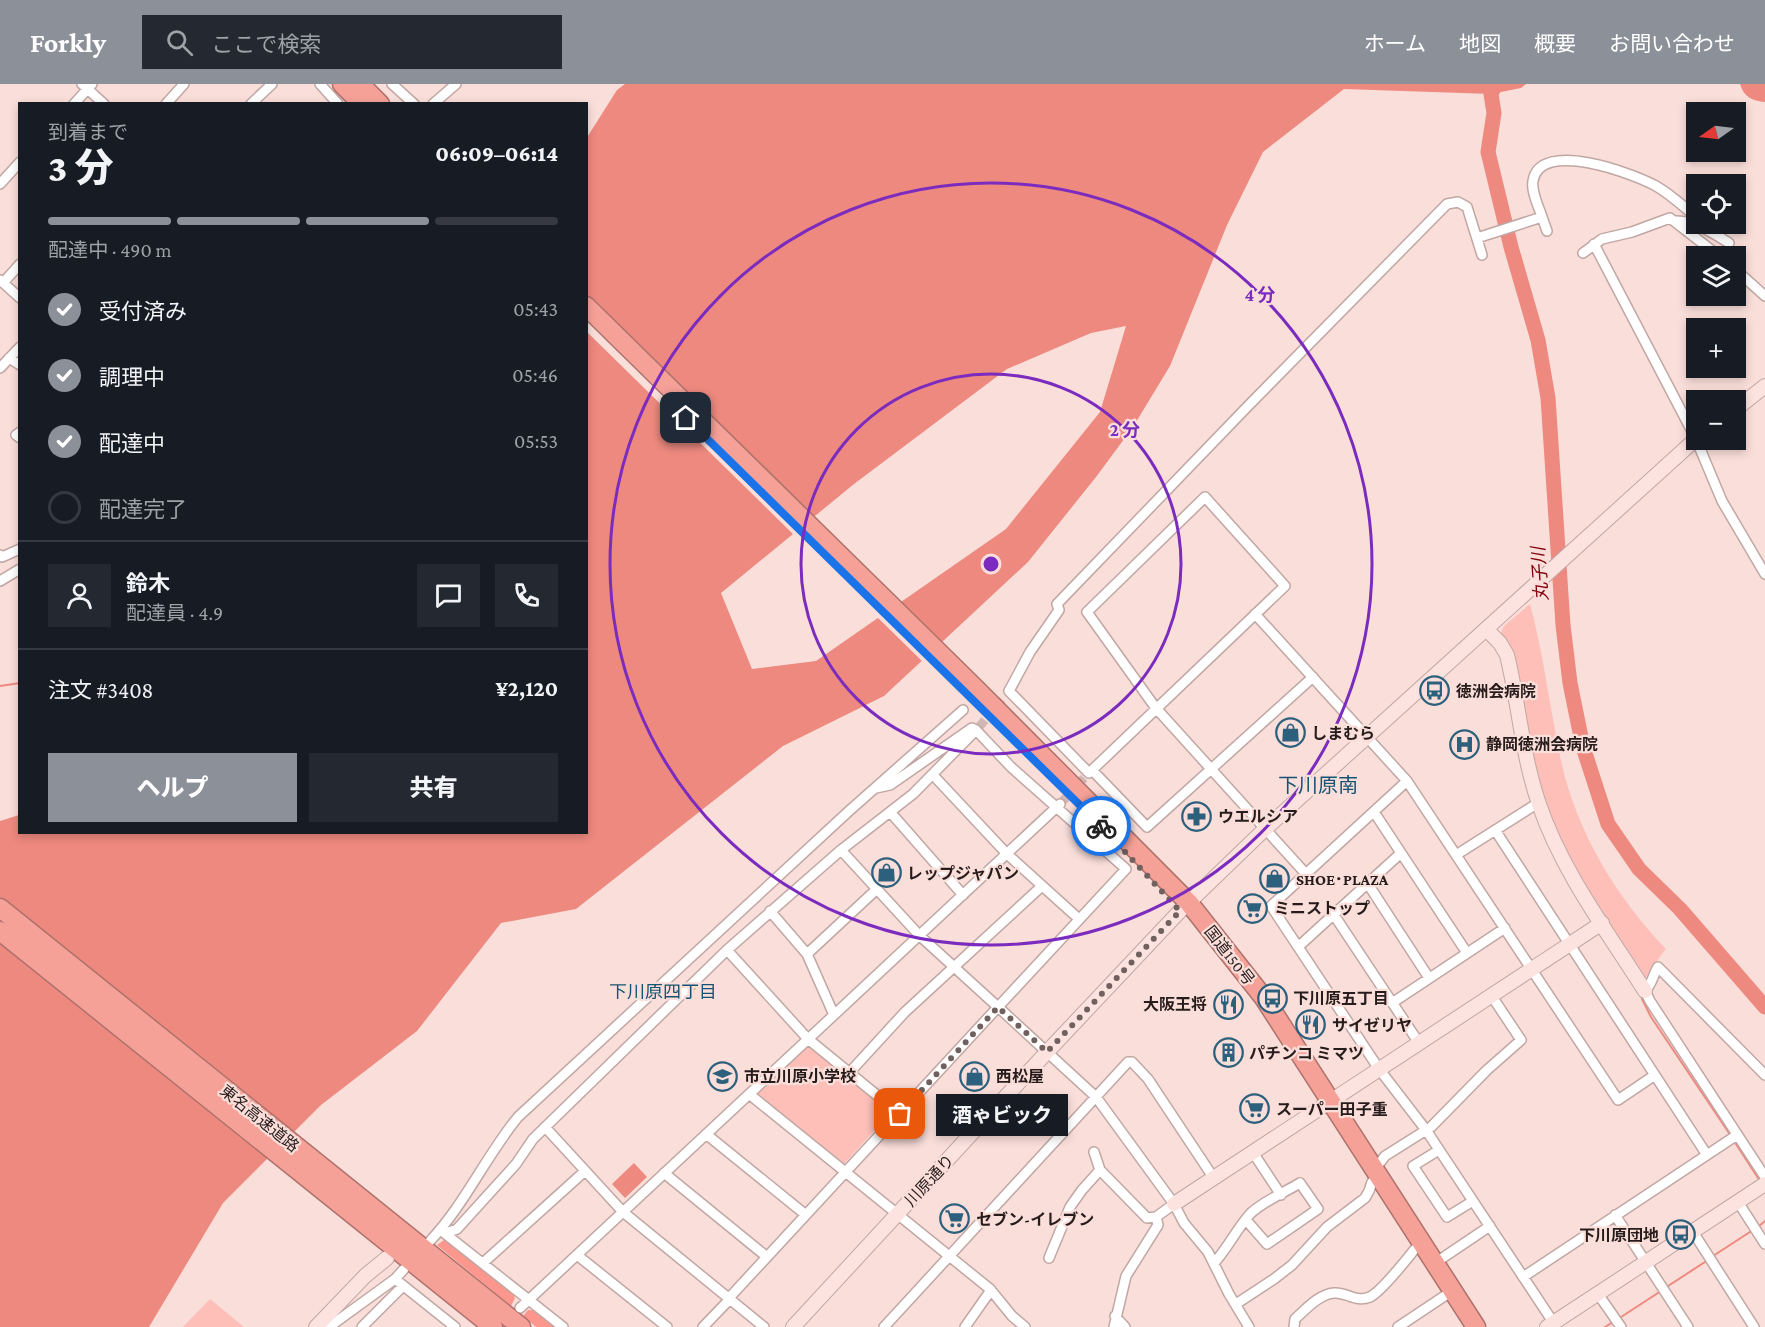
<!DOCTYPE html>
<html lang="ja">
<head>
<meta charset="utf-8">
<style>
	body { margin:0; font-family:"Crimson Pro","Noto Sans JP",serif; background:#242831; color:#f1f3f6; height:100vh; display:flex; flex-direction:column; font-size:22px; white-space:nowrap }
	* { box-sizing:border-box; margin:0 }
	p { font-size:20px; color:#9ea1a6 }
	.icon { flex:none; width:33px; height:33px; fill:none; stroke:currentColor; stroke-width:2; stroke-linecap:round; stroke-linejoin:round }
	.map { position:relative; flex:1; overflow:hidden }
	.details { position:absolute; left:18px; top:18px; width:570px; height:732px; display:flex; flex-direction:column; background:#171b24; border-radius:0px; box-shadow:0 3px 9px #0003 }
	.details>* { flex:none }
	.needle { width:39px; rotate:256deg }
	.controls { position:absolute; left:1686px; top:18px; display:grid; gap:12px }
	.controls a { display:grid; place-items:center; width:60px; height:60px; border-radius:0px; background:#171b24; box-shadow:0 3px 9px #0003; font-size:30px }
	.pin { position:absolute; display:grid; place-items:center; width:51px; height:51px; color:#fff; margin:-26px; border-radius:12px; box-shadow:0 3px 9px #0006 }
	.courier { position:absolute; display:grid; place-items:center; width:60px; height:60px; margin:-30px; border:4px solid #1a73e8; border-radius:50%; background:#fff; color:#222; box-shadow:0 2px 8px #0007 }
	.bubble { position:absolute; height:42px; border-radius:0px; background:#171b24; box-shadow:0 3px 9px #0003; font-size:20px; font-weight:800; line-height:42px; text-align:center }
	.head em { font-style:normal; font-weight:800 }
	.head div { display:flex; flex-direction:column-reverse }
	.head { display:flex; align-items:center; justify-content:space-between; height:102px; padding:0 30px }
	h1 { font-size:39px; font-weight:800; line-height:45px }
	.bar { display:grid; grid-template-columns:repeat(4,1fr); gap:9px 6px; align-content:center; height:72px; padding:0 30px }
	.bar i { height:8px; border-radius:4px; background:#363941 }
	.bar .selected { background:#8c9099 }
	.bar p { grid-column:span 4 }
	.line { display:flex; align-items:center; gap:15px; padding:0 30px; border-top:2px solid #363941 }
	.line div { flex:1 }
	.round { display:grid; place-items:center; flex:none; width:63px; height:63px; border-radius:0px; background:#242831 }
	ol { padding:0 30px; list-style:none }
	li { display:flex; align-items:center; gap:18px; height:66px }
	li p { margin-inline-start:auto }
	li .icon { padding:6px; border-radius:50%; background:#8c9099; color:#fff; stroke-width:4 }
	li:last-child { color:#9ea1a6 }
	li i { width:33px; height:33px; border:3px solid #363941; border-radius:50% }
	.button { display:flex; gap:12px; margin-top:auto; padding:12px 30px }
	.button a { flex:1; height:69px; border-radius:0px; background:#8c9099; color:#fff; font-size:24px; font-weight:800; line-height:69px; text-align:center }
	.button a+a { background:#242831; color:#f1f3f6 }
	header { display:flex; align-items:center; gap:36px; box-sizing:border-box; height:84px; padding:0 30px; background:#8c9099; color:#fff }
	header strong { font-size:28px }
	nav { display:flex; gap:33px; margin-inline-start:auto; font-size:21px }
	.search { width:420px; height:54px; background:#242831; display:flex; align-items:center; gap:15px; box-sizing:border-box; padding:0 21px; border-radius:0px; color:#9ea1a6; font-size:22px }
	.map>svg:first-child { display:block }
	.green { fill:#fdbfb8 }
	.forest { fill:#fd968c }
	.water { fill:#ee897f; fill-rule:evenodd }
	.pier { fill:#fadeda }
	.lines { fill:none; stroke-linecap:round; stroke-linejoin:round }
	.stream { stroke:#ee897f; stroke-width:2 }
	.river { stroke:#ee897f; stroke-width:15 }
	.street-tunnel { stroke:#d0b7b4; stroke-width:9; stroke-dasharray:9 4.5; stroke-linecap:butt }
	.street-casing { stroke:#c1a7a3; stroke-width:12 }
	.secondary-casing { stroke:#c1a7a3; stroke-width:16 }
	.highway-casing { stroke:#ad726c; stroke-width:21 }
	.street { stroke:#fff; stroke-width:9 }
	.secondary { stroke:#fce3e0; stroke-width:14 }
	.highway { stroke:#f6a198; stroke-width:18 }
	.done { stroke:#70605e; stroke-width:6; stroke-dasharray:0 10.8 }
	.route { stroke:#1a73e8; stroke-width:8 }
	.ring { fill:none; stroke:#7b2cbf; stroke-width:3 }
	.labels { text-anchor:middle; stroke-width:4.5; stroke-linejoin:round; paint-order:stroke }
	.poi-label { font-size:16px; font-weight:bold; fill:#261c1b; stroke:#fadeda; text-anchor:start }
	.street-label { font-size:16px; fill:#261c1b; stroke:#fadeda }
	.water-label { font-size:18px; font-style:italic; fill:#81000b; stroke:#fadeda }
	.neighbourhood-label { font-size:18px; fill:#165373; stroke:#fadeda }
	.quarter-label { font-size:20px; fill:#165373; stroke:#fadeda }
	.centre { fill:#7b2cbf; stroke:#fadeda; stroke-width:3 }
	.ring-label { font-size:18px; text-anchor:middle; font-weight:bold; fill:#7b2cbf; stroke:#fadeda; stroke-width:4.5; stroke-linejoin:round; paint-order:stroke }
</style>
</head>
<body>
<header>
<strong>Forkly</strong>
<div class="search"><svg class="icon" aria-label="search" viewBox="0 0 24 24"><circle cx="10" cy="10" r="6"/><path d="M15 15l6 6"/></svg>ここで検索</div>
<nav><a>ホーム</a><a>地図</a><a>概要</a><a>お問い合わせ</a></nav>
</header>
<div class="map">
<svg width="1765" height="1243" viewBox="0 0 1765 1243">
	<rect width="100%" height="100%" fill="#fadeda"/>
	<path class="green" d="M1530,520C1543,568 1549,618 1559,667C1573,742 1614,811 1666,865C1658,874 1652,887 1645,894L1583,804L1545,724L1504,554L1501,549L1504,542Z
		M809,961L890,1029L843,1081L755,1009L804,962Z
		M210,1215L244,1243H183Z"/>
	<path class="forest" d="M444,1156H449L513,1209L515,1214L511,1222L437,1161Z
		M528,1226H533L554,1243H536L523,1232Z"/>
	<path class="water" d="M625,0H1526L1521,4L1491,10L1344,5L1263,68L1227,141L1170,282L1133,343L1096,393L1028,478L884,612L783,662L576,825L501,839L417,947L321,1021L223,1119L149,1243H0V737L19,731L20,748H586V55L617,6ZM1126,242L1100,328L1006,445L816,577L752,585L721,509L854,400L1007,285L1091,249Z
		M1740,0H1765V18C1752,17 1744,13 1740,0Z
		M634,1079L647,1093L625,1114L612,1100Z"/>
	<path class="pier" d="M587,212L815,436L795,452L586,247Z
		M897,517L943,562L924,579L876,532Z"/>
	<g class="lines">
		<path class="stream" d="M0,602L20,599
			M1642,915L1651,933L1731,1052
			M1734,1057L1760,1097
			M1758,1143L1765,1137
			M1713,1172L1753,1146
			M1665,1204L1708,1176
			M1618,1235L1661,1207
			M1605,1243L1613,1238"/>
		<path class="river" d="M1496,0L1491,10L1494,29L1488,68L1511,163L1538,256L1548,314L1563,541L1570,599L1583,663L1608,740L1639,785L1680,825L1765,923"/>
		<path class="street-tunnel" d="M979,643L1003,614
			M1061,719L1084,694"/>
		<defs>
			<path id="street" d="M82,0L104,20
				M320,0L338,20
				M392,0L414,20
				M74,20L92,0
				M166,20L184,0
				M251,20L272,0
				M433,20L456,0
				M0,100L20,78
				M1542,133L1547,147
				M1675,137C1694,136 1713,149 1729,159
				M1477,154L1542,133C1539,123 1531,108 1533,97C1540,54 1634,90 1656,102C1670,110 1683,122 1696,133
				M1594,160L1696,355L1722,417L1765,490
				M1583,169L1602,155L1632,148L1670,134L1719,172
				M1736,186L1765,212
				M0,196L20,214
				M3,199L20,180
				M9,274L20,281
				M0,284L20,263
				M20,348L16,351L20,354
				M0,471L2,473L20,465
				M0,497L20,485
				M1255,530L1407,697L1618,1016L1655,991
				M1092,686L1147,743L1313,593
				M933,691L1007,770L1079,835
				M1407,697L1271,822L1379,985L1426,1046L1555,1241
				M876,704L890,701L972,644L976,646L1011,683L1126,785L998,923L1096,1013L1174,1120L1184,1139L1208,1168L1229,1210L1249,1243
				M1374,728L1467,869
				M891,729L963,811
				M1495,746L1707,1071
				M1456,771L1538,719
				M1306,790L1155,623L1087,528L1205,413L1285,502L1089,689L1009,607L1030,568L1059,526L1057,520L1248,322L1447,120L1458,118L1467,123L1482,171
				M1368,800L1429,894
				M770,827L807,870L834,931
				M1334,831L1419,959
				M1298,863L1401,769
				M727,866L808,955L900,1030
				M807,870L877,805
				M1392,919L1505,844
				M850,988L905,928L1042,802
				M1765,991L1658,883C1653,891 1652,900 1645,907L1650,917L1765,1093
				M749,1010L990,1205L1012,1232L1025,1243
				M545,1043L623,1128L764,1243
				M706,1050L806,1131
				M1439,1066L1413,1082L1447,1133L1473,1117
				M1252,1067L1281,1111
				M1094,1068L1100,1086L1147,1134L1156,1133L1174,1120
				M1375,1085L1385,1072L1431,1043L1487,986L1521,956L1491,911
				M664,1089L767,1173
				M1738,1118L1765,1160
				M1615,1131L1688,1243
				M443,1148L563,1243
				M1693,1148L1754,1243
				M446,1149L457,1145L516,1080L533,1055L727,866L841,766L913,710L976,646
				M430,1157C465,1120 486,1072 518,1033L849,727L963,626
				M577,1171L667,1243
				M1049,1174L1070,1123L1082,1106L1100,1086
				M483,1179L585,1087
				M1214,1179C1228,1164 1237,1144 1251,1129C1264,1117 1285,1108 1300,1099L1318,1125L1267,1160L1246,1136
				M1435,1179L1490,1142
				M1523,1193L1737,1051
				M395,1195L455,1243
				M1598,1210L1621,1243
				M729,1214L998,923L919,851L841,766
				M1236,1220L1274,1195L1292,1181L1327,1143L1365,1114L1369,1107L1372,1098
				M520,1224L1060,720
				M1115,1232L1125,1243
				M329,1243L395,1195L404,1185
				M362,1243L403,1202
				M703,1243L730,1215
				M884,1243L1128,978H1132L1148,995L1213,1093
				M965,1243L991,1206
				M1114,1243L1126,1192L1158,1141L1156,1133
				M1294,1243L1295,1235C1305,1226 1319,1210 1334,1209C1347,1208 1356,1219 1370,1213C1382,1207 1406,1176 1415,1165
				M1398,1243L1446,1211"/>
			<path id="secondary" d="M1736,325L1765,302
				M1486,545L1500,559L1507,571C1519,620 1522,671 1539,720C1562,788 1607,847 1645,907
				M1174,1120L1602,839
				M316,1243L365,1192L387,1174
				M793,1243L1047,968L1180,827L1265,745L1696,355
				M1547,1243L1765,1100"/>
			<path id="highway" d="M342,0L362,20
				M360,0L380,20
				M586,222L976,605L1189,819L1264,914L1476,1243
				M0,824L521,1243
				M0,847L493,1243"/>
		</defs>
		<use href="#street" class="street-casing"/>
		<use href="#secondary" class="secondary-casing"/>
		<use href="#highway" class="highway-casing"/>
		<use href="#street" class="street"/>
		<use href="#secondary" class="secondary"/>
		<use href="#highway" class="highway"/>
	</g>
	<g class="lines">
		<path class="done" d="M900,1030L998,923L1047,968L1180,827L1101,742"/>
		<path class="route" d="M686,334L1101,742"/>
	</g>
	<g class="ring">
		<circle cx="991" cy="480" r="190"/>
		<circle cx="991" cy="480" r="381"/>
	</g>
	<defs>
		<symbol id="bus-ring" viewBox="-11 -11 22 22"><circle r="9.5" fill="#fadeda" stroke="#2d607d" stroke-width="1.5"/><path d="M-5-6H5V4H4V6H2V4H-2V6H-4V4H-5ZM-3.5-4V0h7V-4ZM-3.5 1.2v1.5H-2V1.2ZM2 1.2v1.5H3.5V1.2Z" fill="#2d607d"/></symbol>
		<symbol id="shop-ring" viewBox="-11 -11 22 22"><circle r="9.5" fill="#fadeda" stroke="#2d607d" stroke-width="1.5"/><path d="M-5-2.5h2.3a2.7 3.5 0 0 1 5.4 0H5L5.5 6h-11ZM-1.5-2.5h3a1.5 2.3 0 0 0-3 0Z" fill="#2d607d"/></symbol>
		<symbol id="hospital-ring" viewBox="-11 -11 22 22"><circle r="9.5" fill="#fadeda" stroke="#2d607d" stroke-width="1.5"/><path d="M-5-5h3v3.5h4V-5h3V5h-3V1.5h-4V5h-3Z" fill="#2d607d"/></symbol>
		<symbol id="pharmacy-ring" viewBox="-11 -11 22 22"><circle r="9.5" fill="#fadeda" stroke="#2d607d" stroke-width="1.5"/><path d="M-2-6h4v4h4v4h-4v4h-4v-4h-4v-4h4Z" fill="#2d607d"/></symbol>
		<symbol id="supermarket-ring" viewBox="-11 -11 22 22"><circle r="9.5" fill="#fadeda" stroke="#2d607d" stroke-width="1.5"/><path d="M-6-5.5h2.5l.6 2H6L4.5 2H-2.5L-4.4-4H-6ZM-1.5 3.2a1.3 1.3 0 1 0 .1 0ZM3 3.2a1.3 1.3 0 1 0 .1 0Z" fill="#2d607d"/></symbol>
		<symbol id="restaurant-ring" viewBox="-11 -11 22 22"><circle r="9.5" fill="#fadeda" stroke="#2d607d" stroke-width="1.5"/><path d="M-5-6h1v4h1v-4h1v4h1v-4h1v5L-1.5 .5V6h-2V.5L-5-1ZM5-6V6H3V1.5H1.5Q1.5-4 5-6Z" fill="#2d607d"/></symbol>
		<symbol id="building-ring" viewBox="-11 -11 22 22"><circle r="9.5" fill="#fadeda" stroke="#2d607d" stroke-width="1.5"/><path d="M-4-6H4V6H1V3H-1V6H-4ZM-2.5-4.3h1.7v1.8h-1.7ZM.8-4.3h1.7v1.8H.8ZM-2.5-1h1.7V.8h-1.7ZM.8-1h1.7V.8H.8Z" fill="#2d607d"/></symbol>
		<symbol id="school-ring" viewBox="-11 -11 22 22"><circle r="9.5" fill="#fadeda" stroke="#2d607d" stroke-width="1.5"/><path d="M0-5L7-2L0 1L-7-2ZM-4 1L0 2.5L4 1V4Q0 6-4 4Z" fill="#2d607d"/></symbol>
	</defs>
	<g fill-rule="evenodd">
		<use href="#bus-ring" x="1418" y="590" width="33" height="33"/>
		<use href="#shop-ring" x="1274" y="632" width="33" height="33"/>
		<use href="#hospital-ring" x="1448" y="644" width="33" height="33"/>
		<use href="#pharmacy-ring" x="1180" y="716" width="33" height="33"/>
		<use href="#shop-ring" x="870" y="772" width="33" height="33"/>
		<use href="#shop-ring" x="1258" y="778" width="33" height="33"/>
		<use href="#supermarket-ring" x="1236" y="808" width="33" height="33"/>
		<use href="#bus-ring" x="1256" y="898" width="33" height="33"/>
		<use href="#restaurant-ring" x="1212" y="904" width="33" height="33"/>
		<use href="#restaurant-ring" x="1294" y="924" width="33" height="33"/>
		<use href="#building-ring" x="1212" y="952" width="33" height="33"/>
		<use href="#school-ring" x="706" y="976" width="33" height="33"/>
		<use href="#shop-ring" x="958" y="976" width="33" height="33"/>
		<use href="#supermarket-ring" x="1238" y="1008" width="33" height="33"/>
		<use href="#supermarket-ring" x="938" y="1118" width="33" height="33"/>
		<use href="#bus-ring" x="1664" y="1134" width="33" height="33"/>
	</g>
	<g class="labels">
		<g class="poi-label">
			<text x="1456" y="613">徳洲会病院</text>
			<text x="1311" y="655">しまむら</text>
			<text x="1486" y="666">静岡徳洲会病院</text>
			<text x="1218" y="738">ウエルシア</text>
			<text x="907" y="795">レップジャパン</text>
			<text x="1296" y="801">SHOE･PLAZA</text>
			<text x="1274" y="830">ミニストップ</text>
			<text x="1293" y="920">下川原五丁目</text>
			<text x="1207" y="926" text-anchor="end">大阪王将</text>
			<text x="1332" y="947">サイゼリヤ</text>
			<text x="1249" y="975">パチンコ ミマツ</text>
			<text x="744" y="998">市立川原小学校</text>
			<text x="996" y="998">西松屋</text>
			<text x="1276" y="1031">スーパー田子重</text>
			<text x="976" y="1141">セブン-イレブン</text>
			<text x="1659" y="1157" text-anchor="end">下川原団地</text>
		</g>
		<g class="street-label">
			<text transform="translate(1230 871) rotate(52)" y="6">国道150号</text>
			<text transform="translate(260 1034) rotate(39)" y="6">東名高速道路</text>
			<text transform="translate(929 1096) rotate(-47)" y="6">川原通り</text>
		</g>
		<g class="water-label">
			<text transform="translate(1540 490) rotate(-94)" y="6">丸子川</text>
		</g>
		<g class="neighbourhood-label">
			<text x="663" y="914">下川原四丁目</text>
		</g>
		<g class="quarter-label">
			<text x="1318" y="708">下川原南</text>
		</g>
	</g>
	<circle cx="991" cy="480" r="9" class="centre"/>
	<g class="ring-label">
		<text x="1260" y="217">4 分</text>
		<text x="1125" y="352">2 分</text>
	</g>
</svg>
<div class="controls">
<a><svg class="needle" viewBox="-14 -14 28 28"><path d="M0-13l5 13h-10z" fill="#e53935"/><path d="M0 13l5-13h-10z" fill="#9ea1a6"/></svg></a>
<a><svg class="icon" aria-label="locate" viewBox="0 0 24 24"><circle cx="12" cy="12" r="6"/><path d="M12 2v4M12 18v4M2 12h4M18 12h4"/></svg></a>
<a><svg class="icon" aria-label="layers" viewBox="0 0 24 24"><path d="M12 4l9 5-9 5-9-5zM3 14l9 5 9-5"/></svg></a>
<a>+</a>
<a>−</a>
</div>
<div class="pin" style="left:900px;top:1030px;background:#ea580c"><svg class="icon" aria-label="bag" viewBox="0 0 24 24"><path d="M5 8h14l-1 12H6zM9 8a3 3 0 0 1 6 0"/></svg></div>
<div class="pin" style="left:686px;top:334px;background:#1f2937"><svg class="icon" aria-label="home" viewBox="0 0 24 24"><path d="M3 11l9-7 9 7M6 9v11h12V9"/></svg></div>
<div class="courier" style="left:1101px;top:742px"><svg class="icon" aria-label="bike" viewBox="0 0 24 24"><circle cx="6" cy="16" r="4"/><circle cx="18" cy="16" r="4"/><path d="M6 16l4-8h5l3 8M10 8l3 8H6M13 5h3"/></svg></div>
<div class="bubble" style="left:936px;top:1010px;width:132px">酒ゃビック</div>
<section class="details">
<div class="head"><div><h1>3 分</h1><p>到着まで</p></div><em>06:09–06:14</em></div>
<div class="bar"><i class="selected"></i><i class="selected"></i><i class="selected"></i><i></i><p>配達中 · 490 m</p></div>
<ol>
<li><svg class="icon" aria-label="check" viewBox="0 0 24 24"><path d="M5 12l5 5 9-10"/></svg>受付済み<p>05:43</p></li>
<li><svg class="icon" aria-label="check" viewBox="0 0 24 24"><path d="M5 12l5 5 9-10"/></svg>調理中<p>05:46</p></li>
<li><svg class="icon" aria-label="check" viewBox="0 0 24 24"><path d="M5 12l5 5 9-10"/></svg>配達中<p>05:53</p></li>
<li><i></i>配達完了</li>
</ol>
<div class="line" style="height:108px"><a class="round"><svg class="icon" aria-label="person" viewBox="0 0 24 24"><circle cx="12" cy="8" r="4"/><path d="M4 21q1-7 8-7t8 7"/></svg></a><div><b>鈴木</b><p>配達員 · 4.9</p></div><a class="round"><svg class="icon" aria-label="chat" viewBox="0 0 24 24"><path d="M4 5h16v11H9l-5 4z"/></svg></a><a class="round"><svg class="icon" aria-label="phone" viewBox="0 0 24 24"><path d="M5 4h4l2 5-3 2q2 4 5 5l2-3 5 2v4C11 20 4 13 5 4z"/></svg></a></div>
<div class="line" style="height:78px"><div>注文 #3408</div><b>¥2,120</b></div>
<div class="button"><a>ヘルプ</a><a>共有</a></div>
</section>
</div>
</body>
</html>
